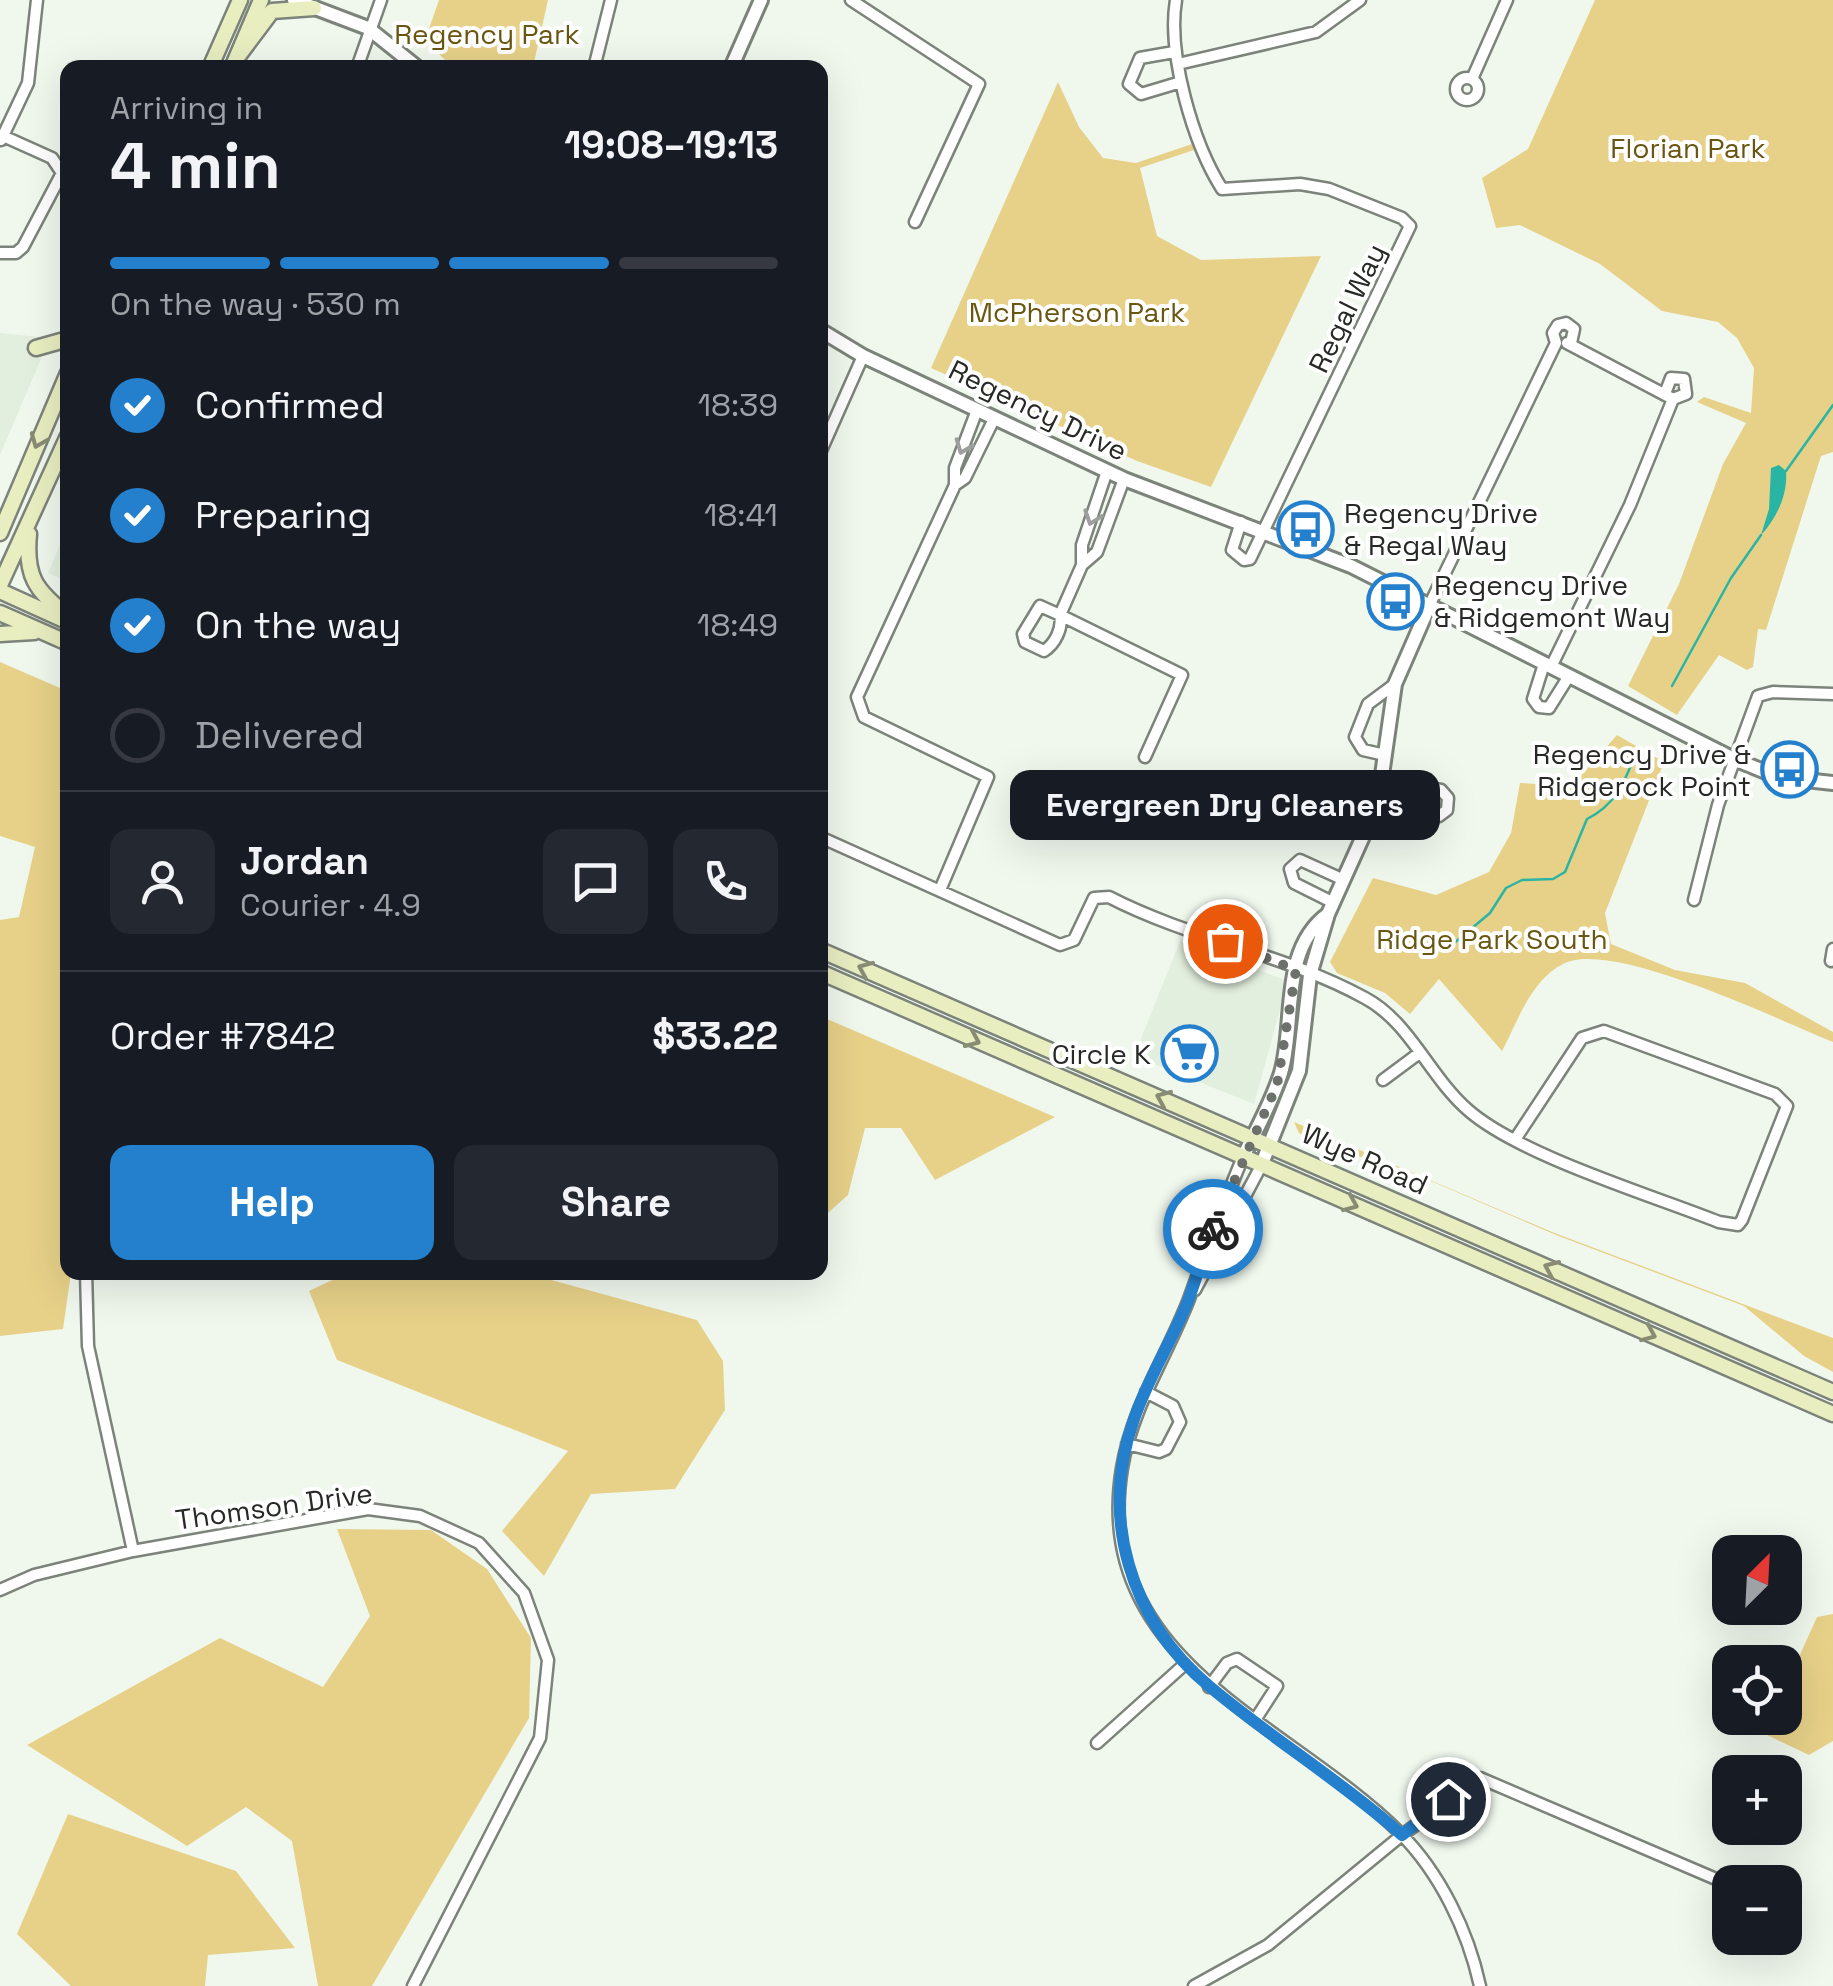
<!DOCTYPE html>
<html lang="en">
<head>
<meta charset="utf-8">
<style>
	body { margin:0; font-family:"Space Grotesk",sans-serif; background:#242831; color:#f1f3f6; height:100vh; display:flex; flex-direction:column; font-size:38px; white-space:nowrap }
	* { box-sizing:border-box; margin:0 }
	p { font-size:32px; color:#9ea1a6 }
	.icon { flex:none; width:55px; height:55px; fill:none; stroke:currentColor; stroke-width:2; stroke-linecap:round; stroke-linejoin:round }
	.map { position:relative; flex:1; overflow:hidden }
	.drawer { position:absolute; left:60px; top:60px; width:768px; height:1220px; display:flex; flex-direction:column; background:#171b24; border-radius:20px; box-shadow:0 10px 40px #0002 }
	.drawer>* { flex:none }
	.needle { width:65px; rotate:24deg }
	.tools { position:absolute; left:1712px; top:1535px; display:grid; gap:20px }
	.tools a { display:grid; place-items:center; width:90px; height:90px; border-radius:20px; background:#171b24; box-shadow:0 10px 40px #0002; font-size:50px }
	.pin { position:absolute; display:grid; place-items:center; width:85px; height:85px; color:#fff; margin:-42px; border:5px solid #fff; border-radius:50%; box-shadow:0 2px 10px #0007 }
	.courier { position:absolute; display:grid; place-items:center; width:100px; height:100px; margin:-50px; border:8px solid #247fcc; border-radius:50%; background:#fff; color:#222; box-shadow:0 2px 12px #0007 }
	.bubble { position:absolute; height:70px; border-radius:20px; background:#171b24; box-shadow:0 10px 40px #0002; font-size:32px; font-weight:800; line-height:70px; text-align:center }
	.headline em { font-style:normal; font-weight:800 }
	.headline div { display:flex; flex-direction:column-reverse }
	.headline { display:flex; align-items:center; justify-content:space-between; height:170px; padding:0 50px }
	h1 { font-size:65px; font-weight:800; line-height:75px }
	.bar { display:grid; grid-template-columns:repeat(4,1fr); gap:15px 10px; align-content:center; height:120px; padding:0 50px }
	.bar i { height:12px; border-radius:8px; background:#363941 }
	.bar .selected { background:#247fcc }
	.bar p { grid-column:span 4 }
	.line { display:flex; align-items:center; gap:25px; padding:0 50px; border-top:2px solid #363941 }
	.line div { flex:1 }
	.round { display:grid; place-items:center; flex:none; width:105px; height:105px; border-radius:20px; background:#242831 }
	ol { padding:0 50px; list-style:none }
	li { display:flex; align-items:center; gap:30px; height:110px }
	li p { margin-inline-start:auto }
	li .icon { padding:10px; border-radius:50%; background:#247fcc; color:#fff; stroke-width:4 }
	li:last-child { color:#9ea1a6 }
	li i { width:55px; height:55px; border:5px solid #363941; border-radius:50% }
	.primary-button { display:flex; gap:20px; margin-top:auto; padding:20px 50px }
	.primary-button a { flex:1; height:115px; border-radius:20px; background:#247fcc; color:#fff; font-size:40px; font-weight:800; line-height:115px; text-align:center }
	.primary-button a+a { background:#242831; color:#f1f3f6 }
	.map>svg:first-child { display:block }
	.built { fill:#e3efde }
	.green { fill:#e7d189 }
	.water { fill:#2ab4a3 }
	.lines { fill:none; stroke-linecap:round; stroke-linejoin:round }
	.stream { stroke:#2ab4a3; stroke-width:2.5 }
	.minor-casing { stroke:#7c837a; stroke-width:15 }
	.tertiary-casing { stroke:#7c837a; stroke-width:18 }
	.secondary-casing { stroke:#7c837a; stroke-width:19 }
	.minor { stroke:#fff; stroke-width:10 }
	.tertiary { stroke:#fff; stroke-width:12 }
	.secondary { stroke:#e9eec1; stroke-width:14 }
	.oneway { stroke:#888c73 }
	.oneway2 { stroke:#9d9f9d }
	.done { stroke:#6d716b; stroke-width:10; stroke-dasharray:0 18 }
	.route { stroke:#247fcc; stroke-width:12 }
	.labels { text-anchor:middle; stroke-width:8; stroke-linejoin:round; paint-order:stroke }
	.park-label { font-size:28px; fill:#695610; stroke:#fff }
	.street-label { font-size:28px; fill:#262925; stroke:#fff }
	.poi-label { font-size:28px; fill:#262925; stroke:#fff; text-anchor:start }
</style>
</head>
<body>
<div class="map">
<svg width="1833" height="1986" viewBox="0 0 1833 1986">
	<rect width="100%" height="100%" fill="#f0f8ee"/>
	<path class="built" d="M0,333L50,338L0,455Z
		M67,528V581L48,573Z
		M1180,941L1288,981L1254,1104L1134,1056Z"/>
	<path class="green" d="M439,0H548L533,67H452L425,40Z
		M1595,0H1833V452L1821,456L1766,630L1758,629L1753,667L1747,670L1719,655L1677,715L1628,686L1679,584L1723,464L1746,423L1697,402L1704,397L1751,413L1754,368L1737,338L1718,322L1662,311L1600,264L1520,225L1496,228L1482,178L1528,149Z
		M1058,82L1079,127L1103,158L1136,163L1192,144L1194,150L1140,168L1157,236L1201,260L1321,256L1211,487L1137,461L931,368Z
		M0,662L67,691L71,1273L63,1329L0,1336V920L19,917L35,847L0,836Z
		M1617,735L1664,762L1605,913L1611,944L1675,970L1745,983L1833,1032V1042C1780,1021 1611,938 1563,964C1531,980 1518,1021 1502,1051L1439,979L1410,1014L1385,993L1337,973L1330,962L1373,878L1436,895L1489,872L1511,833L1520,783L1572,786Z
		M820,1016L1055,1117L935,1180L901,1128H865L848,1195L820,1220Z
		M1294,1122L1552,1232L1833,1338V1372L1804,1356L1744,1306L1556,1235L1403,1169L1326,1147L1299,1133Z
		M347,1273H526L697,1320L723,1361L725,1410L675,1489L591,1494L544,1576L502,1531L568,1451L337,1360L309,1291Z
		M337,1529L431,1530L487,1569L531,1638L529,1718L372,1986H318L292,1841L246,1807L187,1846L27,1745L220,1638L323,1687L370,1616Z
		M1833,1614V1741L1809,1755L1765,1734L1772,1718H1785V1688L1817,1617Z
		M68,1814L236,1871L295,1948L208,1955L205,1986H71L17,1934Z"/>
	<path class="water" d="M1779,465L1786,471C1788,494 1777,518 1761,535L1769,509L1771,468Z"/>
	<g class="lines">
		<path class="stream" d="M1786,471L1833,405
			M1672,686L1731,578L1761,535
			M1453,944L1490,913L1506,888L1522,880L1553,879L1565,872L1587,819C1615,805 1624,784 1635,755"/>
		<defs>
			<path id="minor" d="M851,0L979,84L915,222
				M1176,0C1167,54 1193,143 1222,189L1300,184L1329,189L1402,218L1410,226L1250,559L1244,560L1232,550L1241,522
				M1174,52L1140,58L1129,84L1141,94L1181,82
				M1178,64L1316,32L1360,0
				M357,68L381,0
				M594,68L611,0
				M1456 89a11 11 0 1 1 22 0a11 11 0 1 1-22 0Z
				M1472,79L1507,0
				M1,140L28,83L37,0
				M0,253H16L23,247L62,173L52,158L3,136
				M1567,343L1673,399
				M1666,391L1671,378L1684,379L1686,394L1673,399
				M820,453L863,356
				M1124,479L1097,552L1082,565L1060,615C1063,628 1055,644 1044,651L1025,642L1023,634L1040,606L1060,615L1182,675L1145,757
				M955,485L965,478L994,419
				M1082,565V545L1107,471
				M1430,604L1556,343L1553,333L1558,325L1566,323L1574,329L1571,343
				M1544,664L1533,699L1539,707L1549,708L1569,676
				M1551,667L1630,505L1673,399
				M1385,755L1363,750L1355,737L1368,704L1395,684
				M1377,805L1439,816L1447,810L1448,798L1441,790L1381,780
				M820,837L1060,945L1074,940L1094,898L1109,897C1190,939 1285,954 1365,998C1410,1022 1429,1076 1468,1110C1519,1155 1651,1195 1719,1222L1738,1225L1742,1220L1787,1106L1775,1094L1604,1031L1582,1038L1516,1138
				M940,890L988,777L864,717L857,697L955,485V468L977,410
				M1694,900L1718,805L1758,696L1773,692L1833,694
				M1332,902L1294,883L1290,869L1300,860L1344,880
				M1831,961L1833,949
				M1383,1080L1418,1054
				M1243,1157C1223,1204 1206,1252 1189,1299C1167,1356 1132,1407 1122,1468C1090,1662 1290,1723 1400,1833C1440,1873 1468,1931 1480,1986
				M86,1272L88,1346L133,1551
				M1195,1290L1261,1166
				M1127,1444L1159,1452L1166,1449L1180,1422L1173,1406L1146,1392
				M0,1590L34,1575L133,1551L368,1509L420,1516L479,1543L524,1593L548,1660L540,1738L413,1986
				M1209,1687L1227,1663L1237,1659L1277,1686L1255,1720
				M1097,1743L1185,1664
				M1194,1986L1268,1945L1402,1835L1480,1778L1730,1885"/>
			<path id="tertiary" d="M294,0L368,28L418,68
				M731,68L761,0
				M820,330L863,356L1124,479L1351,566L1734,759L1778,777L1833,783
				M1243,1157C1256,1130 1272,1102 1281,1073C1296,1022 1279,950 1328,914
				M1261,1166L1299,1071L1310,975L1328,914L1378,803L1395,684L1430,604"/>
			<path id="secondary" d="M236,59L272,11L314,8
				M210,68L240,0
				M232,68L261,0
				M36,348L68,339
				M0,533L68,373
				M29,534C25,576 35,590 68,616
				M0,585L68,436
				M0,591L62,619
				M0,613L68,643
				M0,634L34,632
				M820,950L1833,1392
				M820,972L1833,1414"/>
		</defs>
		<use href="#minor" class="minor-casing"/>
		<use href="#tertiary" class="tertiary-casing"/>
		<use href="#secondary" class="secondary-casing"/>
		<use href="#minor" class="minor"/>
		<use href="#tertiary" class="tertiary"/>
		<use href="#secondary" class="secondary"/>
	</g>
	<defs><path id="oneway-chevron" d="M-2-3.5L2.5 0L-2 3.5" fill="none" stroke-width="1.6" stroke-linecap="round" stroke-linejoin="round" transform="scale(2.5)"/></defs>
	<g class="oneway">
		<use href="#oneway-chevron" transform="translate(38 441) rotate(112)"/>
		<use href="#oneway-chevron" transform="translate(865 969) rotate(-157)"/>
		<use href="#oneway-chevron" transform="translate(973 1040) rotate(24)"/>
		<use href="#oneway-chevron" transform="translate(1163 1098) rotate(-157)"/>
		<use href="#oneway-chevron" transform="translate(1351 1204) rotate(23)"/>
		<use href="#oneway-chevron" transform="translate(1551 1268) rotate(-156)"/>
		<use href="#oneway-chevron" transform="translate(1649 1334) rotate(23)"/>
	</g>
	<g class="oneway2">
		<use href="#oneway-chevron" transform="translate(963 447) rotate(111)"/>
		<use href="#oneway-chevron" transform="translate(1092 518) rotate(109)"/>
	</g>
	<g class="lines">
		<path class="done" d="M1213,1229L1277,1085L1296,970L1225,941"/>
		<path class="route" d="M1213,1229C1203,1253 1197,1277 1188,1301C1172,1341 1148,1378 1134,1419C1099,1517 1130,1620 1209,1686C1271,1738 1341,1781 1402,1835L1448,1799"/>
	</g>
	<defs>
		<symbol id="bus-ring" viewBox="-11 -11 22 22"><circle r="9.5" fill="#fff" stroke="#247fcc" stroke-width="1.5"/><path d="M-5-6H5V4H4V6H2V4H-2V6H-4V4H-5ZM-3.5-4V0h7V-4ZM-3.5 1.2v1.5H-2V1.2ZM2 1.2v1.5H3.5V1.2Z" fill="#247fcc"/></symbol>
		<symbol id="supermarket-ring" viewBox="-11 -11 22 22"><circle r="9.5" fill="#fff" stroke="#247fcc" stroke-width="1.5"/><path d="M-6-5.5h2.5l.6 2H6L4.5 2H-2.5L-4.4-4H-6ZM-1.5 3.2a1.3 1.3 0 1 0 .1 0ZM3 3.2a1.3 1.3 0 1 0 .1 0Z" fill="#247fcc"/></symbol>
	</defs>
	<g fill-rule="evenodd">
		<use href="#bus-ring" x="1274" y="498" width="63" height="63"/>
		<use href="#bus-ring" x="1364" y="570" width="63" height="63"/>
		<use href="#bus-ring" x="1758" y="738" width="63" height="63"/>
		<use href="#supermarket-ring" x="1158" y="1022" width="63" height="63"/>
	</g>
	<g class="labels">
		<g class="park-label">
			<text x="487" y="44">Regency Park</text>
			<text x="1688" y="158">Florian Park</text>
			<text x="1077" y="322">McPherson Park</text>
			<text x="1492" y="949">Ridge Park South</text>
		</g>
		<g class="street-label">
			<text transform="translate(1347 308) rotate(-64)" y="10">Regal Way</text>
			<text transform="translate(1038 410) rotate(26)" y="10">Regency Drive</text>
			<text transform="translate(1365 1159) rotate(24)" y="10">Wye Road</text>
			<text transform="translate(274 1506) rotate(-8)" y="10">Thomson Drive</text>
		</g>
		<g class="poi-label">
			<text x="1344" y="523">Regency Drive<tspan x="1344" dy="32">&amp; Regal Way</tspan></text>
			<text x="1434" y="595">Regency Drive<tspan x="1434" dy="32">&amp; Ridgemont Way</tspan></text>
			<text x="1751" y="764" text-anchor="end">Regency Drive &amp;<tspan x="1751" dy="32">Ridgerock Point</tspan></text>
			<text x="1151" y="1064" text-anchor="end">Circle K</text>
		</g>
	</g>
</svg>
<div class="tools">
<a><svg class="needle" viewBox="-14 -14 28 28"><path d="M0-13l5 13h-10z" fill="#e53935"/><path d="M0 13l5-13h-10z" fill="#9ea1a6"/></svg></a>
<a><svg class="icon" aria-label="locate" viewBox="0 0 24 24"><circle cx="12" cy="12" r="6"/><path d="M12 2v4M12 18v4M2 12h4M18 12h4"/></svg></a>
<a>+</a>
<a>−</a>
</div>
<div class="pin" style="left:1225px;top:941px;background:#ea580c"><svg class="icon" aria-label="bag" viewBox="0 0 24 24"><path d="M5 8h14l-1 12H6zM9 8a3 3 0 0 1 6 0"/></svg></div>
<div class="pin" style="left:1448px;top:1799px;background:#1f2937"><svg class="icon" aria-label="home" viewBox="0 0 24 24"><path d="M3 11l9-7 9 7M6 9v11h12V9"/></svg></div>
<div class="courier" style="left:1213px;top:1229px"><svg class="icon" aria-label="bike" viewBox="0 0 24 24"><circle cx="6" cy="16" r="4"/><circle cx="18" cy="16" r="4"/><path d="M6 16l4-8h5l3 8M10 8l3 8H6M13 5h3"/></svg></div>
<div class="bubble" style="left:1010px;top:770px;width:430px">Evergreen Dry Cleaners</div>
<section class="drawer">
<div class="headline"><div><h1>4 min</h1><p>Arriving in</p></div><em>19:08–19:13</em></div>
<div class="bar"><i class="selected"></i><i class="selected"></i><i class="selected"></i><i></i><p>On the way · 530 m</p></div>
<ol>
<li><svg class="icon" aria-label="check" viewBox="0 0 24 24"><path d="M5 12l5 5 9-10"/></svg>Confirmed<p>18:39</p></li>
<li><svg class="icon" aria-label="check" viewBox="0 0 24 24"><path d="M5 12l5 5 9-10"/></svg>Preparing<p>18:41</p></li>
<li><svg class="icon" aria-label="check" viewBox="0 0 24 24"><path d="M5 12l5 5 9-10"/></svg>On the way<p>18:49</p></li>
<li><i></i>Delivered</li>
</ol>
<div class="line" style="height:180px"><a class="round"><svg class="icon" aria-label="person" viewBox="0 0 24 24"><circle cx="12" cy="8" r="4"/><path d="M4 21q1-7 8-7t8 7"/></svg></a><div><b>Jordan</b><p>Courier · 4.9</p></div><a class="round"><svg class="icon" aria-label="chat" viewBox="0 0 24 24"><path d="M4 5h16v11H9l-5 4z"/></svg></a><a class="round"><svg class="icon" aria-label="phone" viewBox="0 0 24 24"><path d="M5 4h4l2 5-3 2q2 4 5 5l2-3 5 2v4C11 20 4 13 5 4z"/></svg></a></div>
<div class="line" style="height:130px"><div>Order #7842</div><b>$33.22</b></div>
<div class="primary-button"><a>Help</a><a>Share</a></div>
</section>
</div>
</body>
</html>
